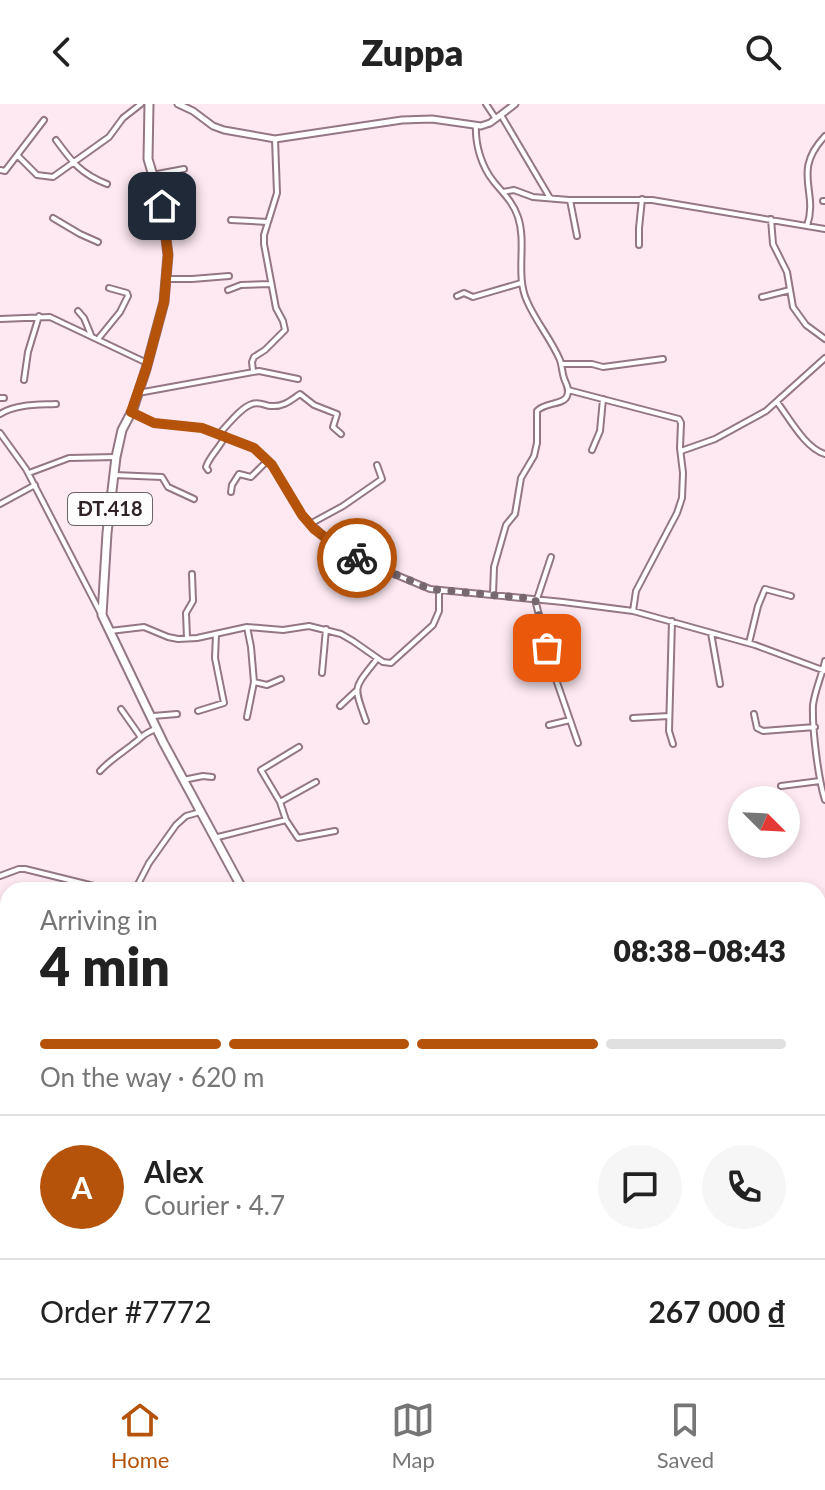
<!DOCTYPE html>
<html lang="en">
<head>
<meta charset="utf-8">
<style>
	body { margin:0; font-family:Lato,sans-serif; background:#f6f6f6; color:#222; height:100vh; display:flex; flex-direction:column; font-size:30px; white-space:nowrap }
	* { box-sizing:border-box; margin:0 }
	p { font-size:26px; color:#767676 }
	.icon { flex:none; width:44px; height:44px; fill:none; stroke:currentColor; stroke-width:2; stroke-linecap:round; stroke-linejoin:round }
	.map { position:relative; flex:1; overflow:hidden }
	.sheet { position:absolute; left:0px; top:778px; width:826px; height:496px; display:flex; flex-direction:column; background:#fff; border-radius:24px 24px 0 0; box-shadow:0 4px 12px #0003 }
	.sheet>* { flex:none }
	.needle { width:52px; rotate:114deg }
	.buttons { position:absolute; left:728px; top:682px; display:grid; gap:16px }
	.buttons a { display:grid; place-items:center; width:72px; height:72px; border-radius:50%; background:#fff; box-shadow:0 4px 12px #0003; font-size:40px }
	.pin { position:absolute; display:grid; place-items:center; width:68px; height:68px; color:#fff; margin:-34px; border-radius:16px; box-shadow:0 4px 12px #0006 }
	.courier { position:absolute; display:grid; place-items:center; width:80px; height:80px; margin:-40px; border:6px solid #b45309; border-radius:50%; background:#fff; color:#222; box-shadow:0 2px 10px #0007 }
	.headline em { font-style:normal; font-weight:800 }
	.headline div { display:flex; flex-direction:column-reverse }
	.headline { display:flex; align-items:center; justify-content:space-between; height:136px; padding:0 40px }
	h1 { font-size:52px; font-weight:800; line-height:60px }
	.bar { display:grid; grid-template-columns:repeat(4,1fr); gap:12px 8px; align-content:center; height:96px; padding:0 40px }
	.bar i { height:10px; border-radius:6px; background:#e0e0e0 }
	.bar .selected { background:#b45309 }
	.bar p { grid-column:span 4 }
	.line { display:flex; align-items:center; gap:20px; padding:0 40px; border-top:2px solid #e0e0e0 }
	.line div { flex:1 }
	.round { display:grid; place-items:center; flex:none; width:84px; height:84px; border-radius:42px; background:#f6f6f6 }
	header { display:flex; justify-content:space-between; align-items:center; height:104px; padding:0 40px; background:#fff; font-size:36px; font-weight:800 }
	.menu { display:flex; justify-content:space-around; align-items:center; height:112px; border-top:2px solid #e0e0e0; background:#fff; font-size:22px; color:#767676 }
	.menu a { display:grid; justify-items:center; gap:4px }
	.menu .selected { color:#b45309 }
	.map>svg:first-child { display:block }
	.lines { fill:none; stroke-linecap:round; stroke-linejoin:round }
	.minor-casing { stroke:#947684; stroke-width:8 }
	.tertiary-casing { stroke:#947684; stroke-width:9 }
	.primary-casing { stroke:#947684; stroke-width:11 }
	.minor { stroke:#fff; stroke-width:4 }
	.tertiary { stroke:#fff; stroke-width:5 }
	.primary { stroke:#fff; stroke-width:7 }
	.done { stroke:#77686f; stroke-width:8; stroke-dasharray:0 14.4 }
	.route { stroke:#b45309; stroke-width:10 }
	.labels { text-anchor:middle; stroke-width:6; stroke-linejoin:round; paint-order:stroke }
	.shield { fill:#fdfdfd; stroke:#6d6468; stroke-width:2 }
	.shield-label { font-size:20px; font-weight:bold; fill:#2f2328 }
</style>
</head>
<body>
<header><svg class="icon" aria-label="back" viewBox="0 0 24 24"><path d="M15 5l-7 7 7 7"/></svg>Zuppa<svg class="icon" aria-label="search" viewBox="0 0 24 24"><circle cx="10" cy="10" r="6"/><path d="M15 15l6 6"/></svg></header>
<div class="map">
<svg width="825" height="1274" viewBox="0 0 825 1274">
	<rect width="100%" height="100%" fill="#fee9f2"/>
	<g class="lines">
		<defs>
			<path id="minor" d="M486,0L496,15
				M501,11L550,94
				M476,21C475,40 481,62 494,78C503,89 513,98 518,113C527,140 515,171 527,197C536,218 551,235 560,256C562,262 562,268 564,274C566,280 570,285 567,292C564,301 545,298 537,307V339L534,352L521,374L515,410L506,421L494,463L493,490
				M56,36C72,58 81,70 107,80
				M18,52L37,71L53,73L109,33L123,14L141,0
				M0,66L5,67L44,16
				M152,71L184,65
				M503,88L514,86L533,93L569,96H652L825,125
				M570,96L577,132
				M823,97H825
				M53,114L80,130L98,138
				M771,115L773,140L787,168L793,203L806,221L825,235
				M231,116L268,118
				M807,122C819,87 791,68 825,32
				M639,141V124L642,95
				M168,175H192L229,172
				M228,186L241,181L271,180
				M457,192L464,189L473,193L521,179
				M762,193L790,186
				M78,207L84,214L91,231
				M0,215L50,213L147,259
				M98,235L120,208L128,192L127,189L109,184
				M562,260H592L603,263L663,255
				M253,267L252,258L254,253L265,246L285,226L283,217L276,204L264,140V131L277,89L275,35
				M24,276L28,248L39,212
				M568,286L679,315L681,319L680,344L683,369L682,394L677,409L636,487L633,507
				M138,289L259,267L298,275
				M0,294H4
				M777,298C790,315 805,344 825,350
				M131,308L154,319L202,324L254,344L272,361L302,411L326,434L344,448L358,455L430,485L563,498L633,507L755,541L825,567
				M0,310C16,300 37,301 56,300
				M0,329L26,365L100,508
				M219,330C228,321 240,304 252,300C260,297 265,302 271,302C284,303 291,296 300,290L314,301L337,310L333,323L341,330
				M592,346L600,327L603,295
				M681,347L715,335L766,307L825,254
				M208,366L206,363C210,351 220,344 225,332
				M29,369L69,354L116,353
				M114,371L162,373L168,383L194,395
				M231,388L232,381L239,370L251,373L268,356
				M0,400L35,381
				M310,420L343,402L382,375L377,361
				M535,495L551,561L578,639
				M537,495L551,453
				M672,517L669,627L673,640
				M247,523L251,543L254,578L267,581L281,575
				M110,527L144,523L168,533L178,535L197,534L247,523L283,526L309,522L341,530L353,537L383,558L391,559L433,521L439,507V486
				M711,529L720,580
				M187,534L186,509L193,497L192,470
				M749,539L758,502L765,485L791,492
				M825,557C822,571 815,586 813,601C812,624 818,674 825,696
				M322,569L326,525
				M340,602L356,587
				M121,605L140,632
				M198,607L224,599L215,554L216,530
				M754,610L757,624L763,627L815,623
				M153,612L177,610
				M247,613L254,578
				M633,614L669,612
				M366,617C353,580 353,586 377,555
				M549,621L570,616
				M100,667C110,656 122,649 133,640C144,632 142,630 156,625
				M183,676L203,672L212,673
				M781,682L820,677
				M280,698L316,678
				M286,716L280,698L261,666L299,643
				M214,734L286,716L298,734L335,727
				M0,772L19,765H25L110,786
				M135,786L149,759L176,721L186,712L200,708
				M0,848L8,855
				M0,934L8,940
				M0,1108L8,1100
				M125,1266L128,1274
				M152,1274L183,1266
				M447,1274L456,1272L463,1266"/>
			<path id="tertiary" d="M178,0L193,7L213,22L224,26L275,35L402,16L432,15L481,22L490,19L515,0"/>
			<path id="primary" d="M149,0L148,55L162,102L168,151L164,198L146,265L133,305L122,326L116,353L107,429L102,511L163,638L243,786
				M481,1266L486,1274"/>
		</defs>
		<use href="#minor" class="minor-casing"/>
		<use href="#tertiary" class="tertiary-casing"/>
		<use href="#primary" class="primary-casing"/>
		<use href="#minor" class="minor"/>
		<use href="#tertiary" class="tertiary"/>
		<use href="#primary" class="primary"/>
	</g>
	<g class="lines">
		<path class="done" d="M357,454L430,485L535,495L547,544"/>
		<path class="route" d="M162,102L168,151L164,198L146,265L131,308L154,319L202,324L254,344L272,361L302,411L314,425L335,441L357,454"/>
	</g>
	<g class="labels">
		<rect class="shield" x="68" y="389" width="84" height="32" rx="6"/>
		<g class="shield-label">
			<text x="110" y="412">ĐT.418</text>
		</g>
	</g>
</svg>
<div class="buttons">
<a><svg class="needle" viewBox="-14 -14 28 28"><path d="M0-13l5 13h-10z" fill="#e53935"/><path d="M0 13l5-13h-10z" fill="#767676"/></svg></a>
</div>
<div class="pin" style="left:547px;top:544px;background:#ea580c"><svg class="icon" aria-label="bag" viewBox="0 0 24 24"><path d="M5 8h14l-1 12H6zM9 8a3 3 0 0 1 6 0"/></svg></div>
<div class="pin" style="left:162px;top:102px;background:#1f2937"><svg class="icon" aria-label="home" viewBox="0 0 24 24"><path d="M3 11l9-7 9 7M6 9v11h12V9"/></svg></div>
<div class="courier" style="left:357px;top:454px"><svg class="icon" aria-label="bike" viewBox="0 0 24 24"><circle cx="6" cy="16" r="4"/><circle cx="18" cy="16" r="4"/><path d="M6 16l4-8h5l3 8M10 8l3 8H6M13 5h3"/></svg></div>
<section class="sheet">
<div class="headline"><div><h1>4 min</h1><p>Arriving in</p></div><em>08:38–08:43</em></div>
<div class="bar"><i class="selected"></i><i class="selected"></i><i class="selected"></i><i></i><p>On the way · 620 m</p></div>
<div class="line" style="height:144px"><b class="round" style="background:#b45309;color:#fff">A</b><div><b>Alex</b><p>Courier · 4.7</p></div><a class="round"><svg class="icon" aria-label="chat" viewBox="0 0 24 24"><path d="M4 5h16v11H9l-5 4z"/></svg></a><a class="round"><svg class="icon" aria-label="phone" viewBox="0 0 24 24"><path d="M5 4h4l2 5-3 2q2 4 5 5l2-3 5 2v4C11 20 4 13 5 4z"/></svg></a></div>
<div class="line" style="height:104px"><div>Order #7772</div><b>267 000 ₫</b></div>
</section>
</div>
<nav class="menu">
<a class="selected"><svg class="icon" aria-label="home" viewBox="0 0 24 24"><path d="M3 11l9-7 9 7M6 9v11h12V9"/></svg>Home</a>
<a><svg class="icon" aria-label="map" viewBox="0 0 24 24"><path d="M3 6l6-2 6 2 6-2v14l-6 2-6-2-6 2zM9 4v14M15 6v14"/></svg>Map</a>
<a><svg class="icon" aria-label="saved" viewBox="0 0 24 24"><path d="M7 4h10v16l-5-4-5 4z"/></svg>Saved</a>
</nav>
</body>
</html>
